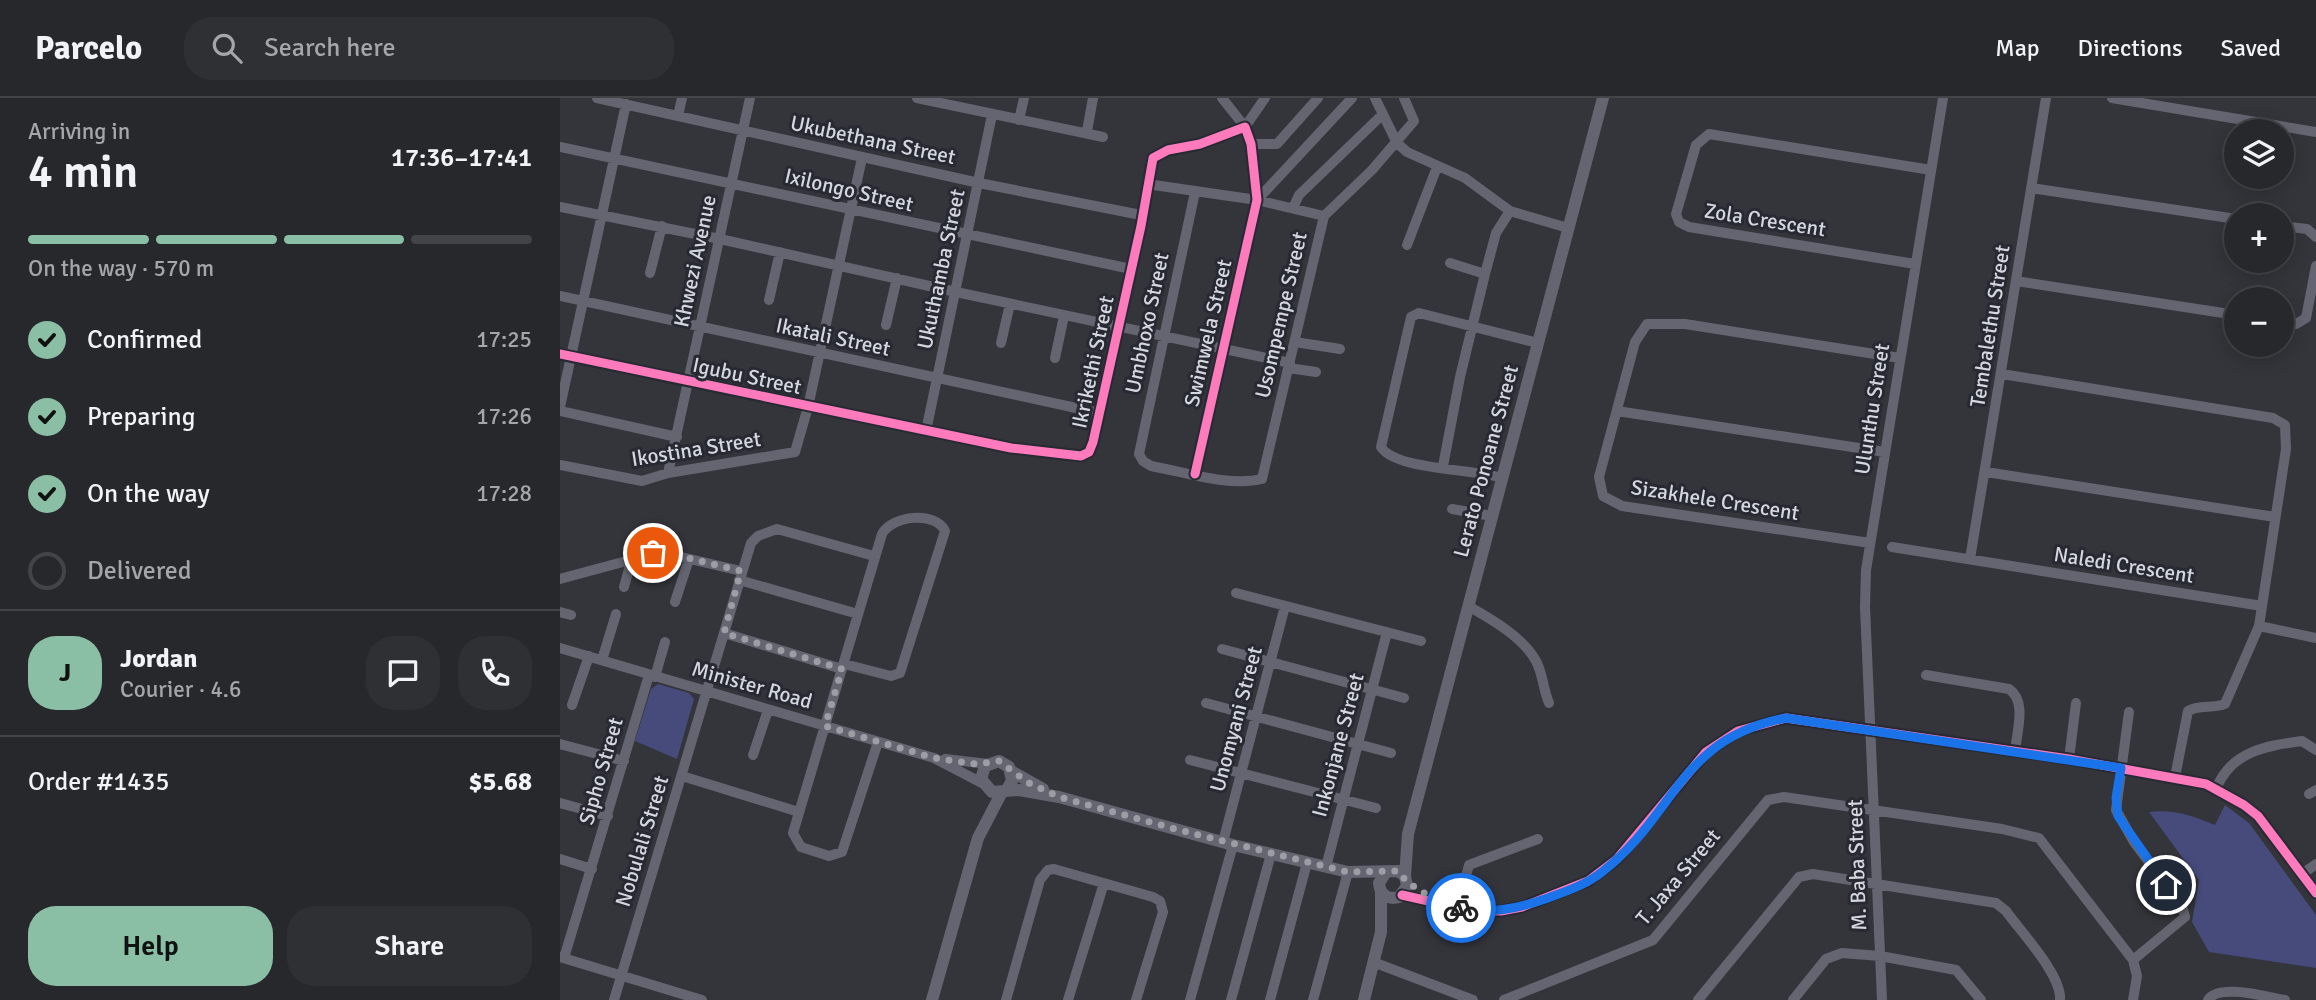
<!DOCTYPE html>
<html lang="en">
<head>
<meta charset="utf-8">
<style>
	body { margin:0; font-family:Signika,sans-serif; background:#2f3034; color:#f1f3f6; height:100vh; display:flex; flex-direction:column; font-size:26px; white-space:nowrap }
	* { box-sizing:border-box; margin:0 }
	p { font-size:23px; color:#a4a6a9 }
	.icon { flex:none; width:38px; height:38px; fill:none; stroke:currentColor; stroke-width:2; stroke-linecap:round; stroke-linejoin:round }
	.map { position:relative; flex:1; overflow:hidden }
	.side { display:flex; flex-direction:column; background:#27282c; width:560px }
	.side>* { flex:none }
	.fabs { position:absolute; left:1664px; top:21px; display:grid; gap:14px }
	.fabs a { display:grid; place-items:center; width:70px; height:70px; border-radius:50%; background:#27282c; box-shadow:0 4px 18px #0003,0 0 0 2px #434448; font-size:35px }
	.pin { position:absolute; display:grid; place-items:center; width:60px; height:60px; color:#fff; margin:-30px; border:4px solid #fff; border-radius:50%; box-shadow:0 2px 7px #0007 }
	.courier { position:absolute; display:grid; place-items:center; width:70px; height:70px; margin:-35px; border:5px solid #1a73e8; border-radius:50%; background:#fff; color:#222; box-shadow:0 2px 9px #0007 }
	.headline em { font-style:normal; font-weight:600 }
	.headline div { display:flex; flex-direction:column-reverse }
	.headline { display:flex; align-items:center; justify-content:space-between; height:119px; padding:0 28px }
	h1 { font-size:46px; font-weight:600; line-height:52px }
	.bar { display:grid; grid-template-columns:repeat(4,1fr); gap:10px 7px; align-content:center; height:84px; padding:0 28px }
	.bar i { height:9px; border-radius:5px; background:#434448 }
	.bar .on { background:#8abfa5 }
	.bar p { grid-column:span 4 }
	.line { display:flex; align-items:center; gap:18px; padding:0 28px; border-top:2px solid #434448 }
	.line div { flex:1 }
	.round { display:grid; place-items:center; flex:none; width:74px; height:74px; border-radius:28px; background:#2f3034 }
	ol { padding:0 28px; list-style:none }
	li { display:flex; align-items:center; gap:21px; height:77px }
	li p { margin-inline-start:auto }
	li .icon { padding:7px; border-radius:50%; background:#8abfa5; color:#111; stroke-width:4 }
	li:last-child { color:#a4a6a9 }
	li i { width:38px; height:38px; border:4px solid #434448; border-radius:50% }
	.primary-button { display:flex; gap:14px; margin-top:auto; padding:14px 28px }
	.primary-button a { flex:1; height:80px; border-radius:28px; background:#8abfa5; color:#111; font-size:28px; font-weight:600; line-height:80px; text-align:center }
	.primary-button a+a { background:#2f3034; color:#f1f3f6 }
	header { display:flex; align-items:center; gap:42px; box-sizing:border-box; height:98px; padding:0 35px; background:#27282c; border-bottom:2px solid #434448 }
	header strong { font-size:33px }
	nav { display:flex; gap:38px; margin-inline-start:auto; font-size:24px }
	.search { width:490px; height:63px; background:#2f3034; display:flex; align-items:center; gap:18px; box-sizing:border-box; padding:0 24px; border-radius:28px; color:#a4a6a9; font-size:26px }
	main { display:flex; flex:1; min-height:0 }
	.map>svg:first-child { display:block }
	.green { fill:#464b7b }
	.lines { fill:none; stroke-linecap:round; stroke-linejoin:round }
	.minor { stroke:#646571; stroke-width:10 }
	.tertiary { stroke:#646571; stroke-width:12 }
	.cycleway-casing { stroke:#272933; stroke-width:13 }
	.cycleway { stroke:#fd7abc; stroke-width:9 }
	.done { stroke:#9d9ea5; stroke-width:7; stroke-dasharray:0 12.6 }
	.route { stroke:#1a73e8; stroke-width:9 }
	.labels { text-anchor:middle; stroke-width:6; stroke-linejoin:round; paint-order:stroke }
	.street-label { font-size:21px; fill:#d5d7de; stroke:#272933 }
</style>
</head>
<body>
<header>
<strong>Parcelo</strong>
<div class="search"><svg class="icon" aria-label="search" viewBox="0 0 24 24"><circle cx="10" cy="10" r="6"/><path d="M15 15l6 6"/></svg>Search here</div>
<nav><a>Map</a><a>Directions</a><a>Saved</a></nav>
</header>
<main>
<section class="side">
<div class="headline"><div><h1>4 min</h1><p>Arriving in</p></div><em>17:36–17:41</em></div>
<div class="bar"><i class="on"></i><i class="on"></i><i class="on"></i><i></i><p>On the way · 570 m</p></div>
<ol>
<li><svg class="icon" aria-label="check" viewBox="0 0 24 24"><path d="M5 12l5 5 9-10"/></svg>Confirmed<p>17:25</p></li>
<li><svg class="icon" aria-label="check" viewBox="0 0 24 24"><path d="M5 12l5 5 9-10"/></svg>Preparing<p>17:26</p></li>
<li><svg class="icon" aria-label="check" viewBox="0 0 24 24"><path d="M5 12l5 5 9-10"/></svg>On the way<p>17:28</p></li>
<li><i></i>Delivered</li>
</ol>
<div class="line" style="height:126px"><b class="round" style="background:#8abfa5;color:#111">J</b><div><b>Jordan</b><p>Courier · 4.6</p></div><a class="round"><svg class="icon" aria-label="chat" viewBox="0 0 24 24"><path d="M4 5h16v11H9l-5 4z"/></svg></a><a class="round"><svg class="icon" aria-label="phone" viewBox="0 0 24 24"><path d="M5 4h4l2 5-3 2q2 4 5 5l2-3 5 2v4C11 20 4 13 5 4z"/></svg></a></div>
<div class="line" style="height:91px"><div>Order #1435</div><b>$5.68</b></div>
<div class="primary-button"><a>Help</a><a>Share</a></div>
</section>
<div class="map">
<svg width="1756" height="902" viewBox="0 0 1756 902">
	<rect width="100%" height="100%" fill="#34353b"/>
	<path class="green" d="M98,586L129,595L134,601L117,661L75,643L91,591Z
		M1665,707L1689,725L1756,817V870L1649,854L1632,824L1639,782L1589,714C1614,711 1633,718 1655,727Z"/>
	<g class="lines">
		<path class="minor" d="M37,0L419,85L581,117
			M357,0L543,39
			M662,0L685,29L705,0
			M815,0L837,45L847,54L905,80L950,113L1008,130
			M1552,0L1756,34
			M118,18L122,0
			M459,22L464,0
			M527,33L533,0
			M691,46H717L758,0
			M0,49L571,171
			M587,86L697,102L764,118
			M1471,90L1676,121
			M635,94L579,356L583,363L591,368C625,374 669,389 702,381L764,118
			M697,102L792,0
			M0,109L160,141L396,194L730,265
			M733,110L739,97L823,16
			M764,118L812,72L854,23L844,0
			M1722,128L1747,131L1756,139
			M847,147L877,69
			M890,165L925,176L936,135L950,113
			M1355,166L1129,129L1119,124L1116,116L1136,47L1149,36L1371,72
			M90,175L102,128
			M1456,183L1676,217
			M0,198L539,315
			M209,202L220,154
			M1722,225L1736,226L1746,220L1756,168
			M326,227L337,180
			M735,244L780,251
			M441,245L450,206
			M0,256L451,350L521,358L529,354L533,344L581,128L593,60L608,52L640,46L685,29L691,46L697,102L635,376
			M495,260L504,218
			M729,270L756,274
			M1442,276L1713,320L1725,327L1726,351L1699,528L1756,540
			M0,309L66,6
			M0,313L117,339
			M1057,313L1325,354
			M366,333L432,17
			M0,367L82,383L108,375L235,354L248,309L302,60
			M883,368L900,279L925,176
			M1426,374L1715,419
			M108,375L190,0
			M942,380C916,371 835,372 821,349L851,219L859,215L978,245
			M892,411L932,418
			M1310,445L1062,408L1043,398L1039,379L1075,244L1087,226H1125L1340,260
			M1332,449L1702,508
			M1410,461L1486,0
			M0,481L100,454L181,473
			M179,482L298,516
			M64,489L72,460
			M676,495L861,543
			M115,504L129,461
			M908,508C931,521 963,539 976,563C983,576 983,591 989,605
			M0,514L11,517
			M164,535L282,571
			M0,550L374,660L422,685
			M662,551L844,600
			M42,562L56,516
			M284,566L331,578L340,575L385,433C376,413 332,417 322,436L233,735L241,749L269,758L282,754L318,644
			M1366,577L1449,591C1467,603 1457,633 1455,653
			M95,579L105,544
			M646,605L831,655
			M12,607L29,558
			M1569,614L1556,712L1574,744L1622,808L1625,819L1573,862
			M0,646L64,663
			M193,657L208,612
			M385,661L428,666
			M1509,661L1516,605
			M630,662L816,710
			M122,678L239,714
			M1615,679L1628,613C1639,606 1653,611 1665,606L1699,528
			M1656,691C1671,653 1706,648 1742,643L1756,652
			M1749,696L1756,692
			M0,705L48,718
			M663,744L725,508
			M0,761L32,771
			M766,769L827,534
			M1742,776L1756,766
			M897,810L909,767L978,741
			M0,859L142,902
			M4,860L89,577
			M813,864L913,902
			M54,902L191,445L198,438L217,431L314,458
			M446,902L480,782L488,772L494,771L593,799L600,803L603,814L576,902
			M508,902L544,785
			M630,902L673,747
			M671,902L711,756
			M710,902L747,765
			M753,902L788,774
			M944,902L1093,842L1208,702L1224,699L1442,731L1479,740L1573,862L1577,878L1573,902
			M1138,902L1239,779L1253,776L1436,805L1446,813C1461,834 1502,877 1500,902
			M1233,902L1266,861L1282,855L1320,858L1396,872L1421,902
			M1322,902L1305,509L1306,472L1383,0
			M1648,902C1658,885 1707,899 1725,902"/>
		<path class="tertiary" d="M451,673L483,691
			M447,691L452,683L449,669L439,663L425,668L421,681L432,694L459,692L499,699L673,747L788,774L838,773L845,778L847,788L839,799C828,802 820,797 819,785L826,774
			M845,778L848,736L1043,0
			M842,797L908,812L941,813L962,809L1028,783L1057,761L1146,654L1178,633L1226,620L1509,661L1646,686L1684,707L1698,718L1756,795
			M372,902L418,740L442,694
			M804,902L821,834V794"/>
		<defs>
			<path id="cycleway" d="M0,256L451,350L521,358L529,354L533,344L581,128L593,60L608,52L640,46L685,29L691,46L697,102L635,376
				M842,797L908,812L941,813L962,809L1028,783L1057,761L1146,654L1178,633L1226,620L1509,661L1646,686L1684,707L1698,718L1756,795"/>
		</defs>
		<use href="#cycleway" class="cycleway-casing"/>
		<use href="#cycleway" class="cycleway"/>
	</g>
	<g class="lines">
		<path class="done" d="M93,455L103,454L181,473L164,535L282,571L265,628L374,660L416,666L439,663L467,684L499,699L619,732L788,774L838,773L847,784L877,803L901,810"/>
		<path class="route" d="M901,810C930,816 956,811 985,801C1004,794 1026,787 1042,774C1116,717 1119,640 1226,620L1561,670L1556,700L1558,718L1606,787"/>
	</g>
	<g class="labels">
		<g class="street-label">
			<text transform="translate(313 42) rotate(12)" y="7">Ukubethana Street</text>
			<text transform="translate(289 92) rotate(13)" y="7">Ixilongo Street</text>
			<text transform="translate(1205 122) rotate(9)" y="7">Zola Crescent</text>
			<text transform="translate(135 163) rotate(-78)" y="7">Khwezi Avenue</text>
			<text transform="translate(381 171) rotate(-78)" y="7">Ukuthamba Street</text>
			<text transform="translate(721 217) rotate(-77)" y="7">Usompempe Street</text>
			<text transform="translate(587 225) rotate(-78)" y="7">Umbhoxo Street</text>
			<text transform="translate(1430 228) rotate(-81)" y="7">Tembalethu Street</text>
			<text transform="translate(648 235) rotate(-77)" y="7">Swimwela Street</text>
			<text transform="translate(273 239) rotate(12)" y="7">Ikatali Street</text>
			<text transform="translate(533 264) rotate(-78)" y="7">Ikrikethi Street</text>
			<text transform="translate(187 278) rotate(12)" y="7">Igubu Street</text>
			<text transform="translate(1312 311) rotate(-81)" y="7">Ulunthu Street</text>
			<text transform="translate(136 351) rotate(-9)" y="7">Ikostina Street</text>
			<text transform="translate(926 363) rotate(-75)" y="7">Lerato Ponoane Street</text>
			<text transform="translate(1155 402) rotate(9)" y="7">Sizakhele Crescent</text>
			<text transform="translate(1564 467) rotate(9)" y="7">Naledi Crescent</text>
			<text transform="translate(192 587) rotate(16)" y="7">Minister Road</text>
			<text transform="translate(676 621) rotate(-75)" y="7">Unomyani Street</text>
			<text transform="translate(778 647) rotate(-75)" y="7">Inkonjane Street</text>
			<text transform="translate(41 673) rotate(-74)" y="7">Sipho Street</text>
			<text transform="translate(82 743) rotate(-73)" y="7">Nobulali Street</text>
			<text transform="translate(1297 767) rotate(-92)" y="7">M. Baba Street</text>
			<text transform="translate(1118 779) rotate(-50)" y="7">T. Jaxa Street</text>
		</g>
	</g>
</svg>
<div class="fabs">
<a><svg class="icon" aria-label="layers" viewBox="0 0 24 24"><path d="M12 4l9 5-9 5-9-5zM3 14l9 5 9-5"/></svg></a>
<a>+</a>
<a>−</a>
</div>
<div class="pin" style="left:93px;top:455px;background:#ea580c"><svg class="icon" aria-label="bag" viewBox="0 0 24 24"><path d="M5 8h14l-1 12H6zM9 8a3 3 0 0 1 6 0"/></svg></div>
<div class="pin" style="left:1606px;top:787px;background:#1f2937"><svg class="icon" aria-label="home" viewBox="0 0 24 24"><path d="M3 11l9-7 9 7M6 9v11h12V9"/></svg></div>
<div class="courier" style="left:901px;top:810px"><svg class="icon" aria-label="bike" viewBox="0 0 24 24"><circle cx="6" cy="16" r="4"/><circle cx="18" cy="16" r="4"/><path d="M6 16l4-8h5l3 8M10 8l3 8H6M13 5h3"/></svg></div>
</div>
</main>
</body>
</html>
